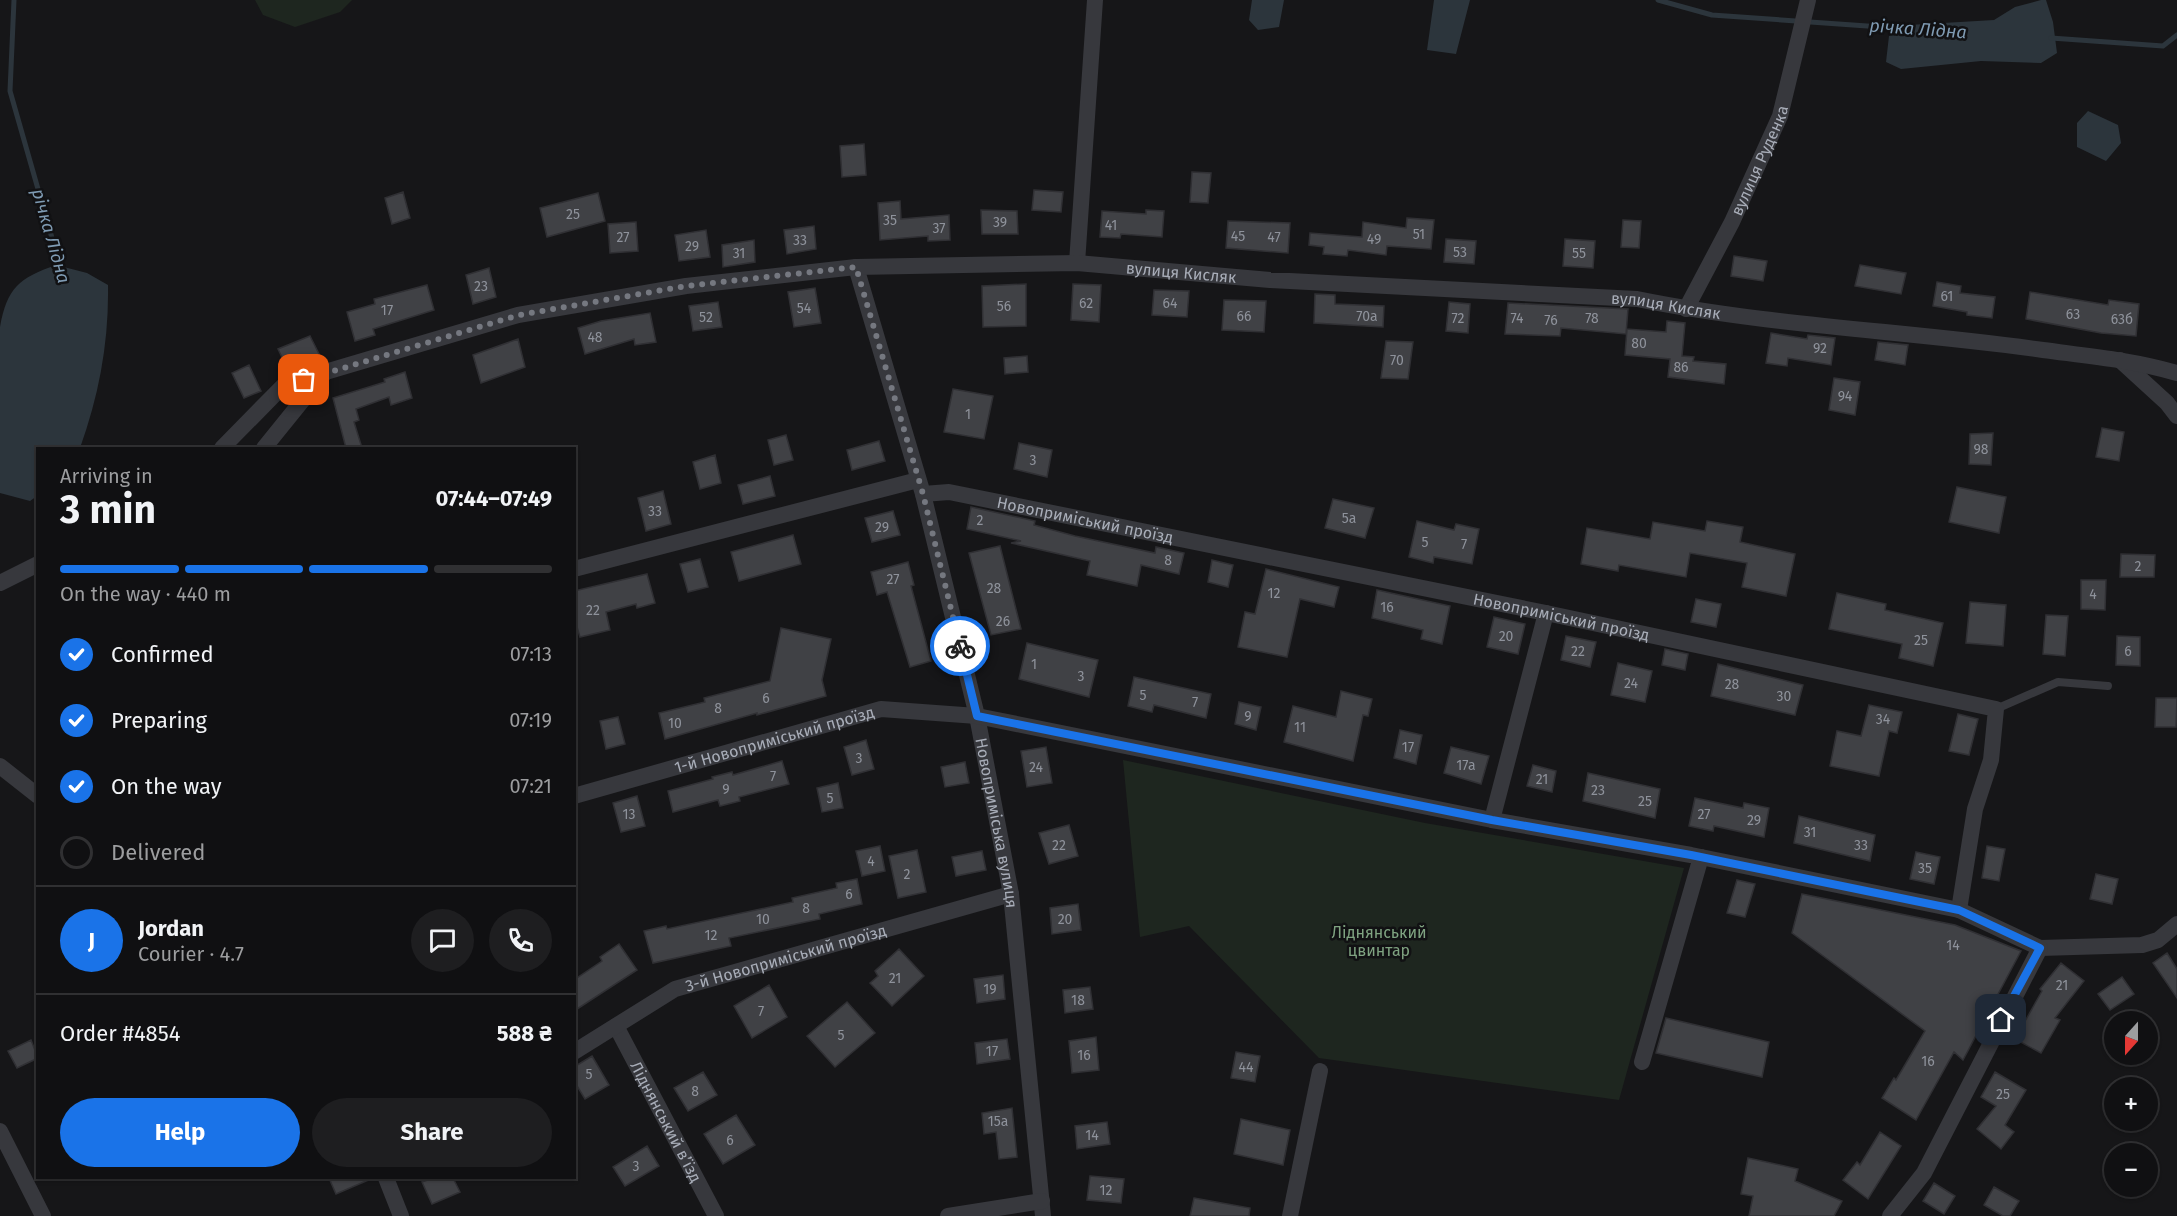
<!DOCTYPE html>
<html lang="en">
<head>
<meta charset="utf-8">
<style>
	body { margin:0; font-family:"Fira Sans",sans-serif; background:#1e1e20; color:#f1f3f6; height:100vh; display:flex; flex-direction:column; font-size:22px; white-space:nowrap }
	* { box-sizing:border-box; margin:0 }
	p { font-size:20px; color:#9c9d9f }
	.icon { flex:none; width:33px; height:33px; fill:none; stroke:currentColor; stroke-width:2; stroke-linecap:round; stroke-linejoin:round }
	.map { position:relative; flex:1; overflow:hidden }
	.side { position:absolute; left:36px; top:447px; width:540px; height:732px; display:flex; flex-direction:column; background:#101012; border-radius:0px; box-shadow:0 2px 4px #0004,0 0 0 2px #303032 }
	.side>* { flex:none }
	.needle { width:39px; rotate:201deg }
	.fabs { position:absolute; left:2104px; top:1011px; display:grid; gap:12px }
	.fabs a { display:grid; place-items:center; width:54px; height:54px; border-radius:50%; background:#101012; box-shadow:0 2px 4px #0004,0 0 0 2px #303032; font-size:30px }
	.pin { position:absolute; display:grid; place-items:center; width:51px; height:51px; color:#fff; margin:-26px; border-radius:12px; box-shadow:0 3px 9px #0006 }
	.courier { position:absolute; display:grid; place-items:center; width:60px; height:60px; margin:-30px; border:4px solid #1a73e8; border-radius:50%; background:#fff; color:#222; box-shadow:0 2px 8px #0007 }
	.summary em { font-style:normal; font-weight:700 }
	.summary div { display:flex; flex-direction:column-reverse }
	.summary { display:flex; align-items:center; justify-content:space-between; height:102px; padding:0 24px }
	h1 { font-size:39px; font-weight:700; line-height:45px }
	.bar { display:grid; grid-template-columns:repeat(4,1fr); gap:9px 6px; align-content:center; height:72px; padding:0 24px }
	.bar i { height:8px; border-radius:4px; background:#303032 }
	.bar .selected { background:#1a73e8 }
	.bar p { grid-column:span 4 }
	.line { display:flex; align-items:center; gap:15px; padding:0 24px; border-top:2px solid #303032 }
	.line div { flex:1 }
	.round { display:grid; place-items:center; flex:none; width:63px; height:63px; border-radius:32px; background:#1e1e20 }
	ol { padding:0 24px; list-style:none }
	li { display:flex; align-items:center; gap:18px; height:66px }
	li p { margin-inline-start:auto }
	li .icon { padding:6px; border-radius:50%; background:#1a73e8; color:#fff; stroke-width:4 }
	li:last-child { color:#9c9d9f }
	li i { width:33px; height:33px; border:3px solid #303032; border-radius:50% }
	.action { display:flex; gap:12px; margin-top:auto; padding:12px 24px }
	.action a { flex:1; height:69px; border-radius:36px; background:#1a73e8; color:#fff; font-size:24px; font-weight:700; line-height:69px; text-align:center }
	.action a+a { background:#1e1e20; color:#f1f3f6 }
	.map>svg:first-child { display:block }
	.green { fill:#1e261f }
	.water { fill:#2c353c }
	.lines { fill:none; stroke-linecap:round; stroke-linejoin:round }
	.stream { stroke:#2c353c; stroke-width:5 }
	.building { fill:#404145; stroke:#303034; stroke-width:1.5 }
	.lane { stroke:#37383d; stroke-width:8 }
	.street { stroke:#37383d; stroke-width:16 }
	.done { stroke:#757880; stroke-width:6; stroke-dasharray:0 10.8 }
	.route { stroke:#1a73e8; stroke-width:8 }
	.labels { text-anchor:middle; stroke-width:5; stroke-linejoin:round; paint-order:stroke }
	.number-label { font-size:14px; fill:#8e929b }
	.street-label { font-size:16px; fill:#a8adb8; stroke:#111113 }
	.park-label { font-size:16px; fill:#7fa381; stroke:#111113 }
	.water-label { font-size:18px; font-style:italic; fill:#7f9bb3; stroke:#111113 }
</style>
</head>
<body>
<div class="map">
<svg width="2177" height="1216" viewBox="0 0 2177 1216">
	<rect width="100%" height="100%" fill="#161618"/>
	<path class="green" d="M255,0H352L340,12L295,27L263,15Z
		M1123,760L1425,823L1684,868L1619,1100L1319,1058L1189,926L1140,937Z"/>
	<path class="water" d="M1252,0H1284L1279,27L1258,30L1249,20Z
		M1434,0H1470L1456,54L1427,50Z
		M2041,0H2046L2053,22L2057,53L2041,63L1981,61L1901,69L1886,62L1889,36L1909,25L1994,20L2015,7Z
		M2088,111L2118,125L2121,143L2106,161L2077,147V123Z
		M56,265L87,273L108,285C109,342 99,395 80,448H38L37,496L30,501L0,493V327C7,288 19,278 56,265Z"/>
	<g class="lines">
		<path class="stream" d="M14,0L10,91L62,273
			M1658,0L1712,15L1910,29
			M2051,38L2163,46L2177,35"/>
	</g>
	<path class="building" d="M864,144L866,175L842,177L840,146Z
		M1192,172L1211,173L1208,203L1190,202Z
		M1034,190L1063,192L1061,212L1032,210Z
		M403,192L410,218L392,224L385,198Z
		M598,193L605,221L547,237L540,208Z
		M900,201L901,219L949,215L950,240L928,241V236L880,240L878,203Z
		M981,210L1017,211L1018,234H982Z
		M1146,210L1164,211L1162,237L1121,234L1120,238L1100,237L1102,211L1146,214Z
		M1407,218L1434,220L1431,249L1387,246L1386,255L1348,250L1347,256L1323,254L1324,247L1309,245L1310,233L1362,237L1363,222L1406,228Z
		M1623,220L1641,221L1639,248L1621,247Z
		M1228,221L1290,223L1288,253L1226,248Z
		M636,222L638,251L610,253L608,224Z
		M814,226L816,249L787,254L784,230Z
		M706,230L710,257L679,261L675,235Z
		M1446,239L1476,241L1474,264L1444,262Z
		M1565,239L1595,241L1593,268L1563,266Z
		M754,240L755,262L723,267L722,245Z
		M1734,256L1767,261L1763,281L1731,276Z
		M1860,265L1906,273L1901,294L1855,286Z
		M489,268L496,297L473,304L466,275Z
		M1937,282L1961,286L1960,293L1995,297L1992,318L1967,315V312L1933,306Z
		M1026,284V326L983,327L982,286Z
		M1073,284L1101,285L1099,322L1071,320Z
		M427,285L434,310L373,329L375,335L355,341L347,312L375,304L374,299Z
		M815,288L821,323L794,327L788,292Z
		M1154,290L1189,291L1187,317L1152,315Z
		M2030,292L2108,305L2109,300L2139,304L2136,336L2101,333L2026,319Z
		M1315,294L1335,295V304L1384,306L1383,327L1314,323Z
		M1224,300L1266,301L1264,332L1222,330Z
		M718,302L722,327L693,331L689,306Z
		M1449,302L1470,304L1468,333L1446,331Z
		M1508,303L1628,309L1626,334L1561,328L1560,336L1505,334Z
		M650,313L656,342L635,345L634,339L585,354L578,328L601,321Z
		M1667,321L1685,323L1682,356L1694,357L1693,361L1726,364L1724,384L1668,377L1670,359L1625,355L1627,329L1666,332Z
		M1771,333L1807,339L1808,335L1835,338L1831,365L1788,358L1787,366L1766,363Z
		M310,336L321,358L289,372L278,349Z
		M518,339L525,367L481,383L473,355Z
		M1386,341L1413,342L1408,379L1381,378Z
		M1878,342L1908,345L1905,365L1875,360Z
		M1027,356L1028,372L1005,374L1004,358Z
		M249,365L261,391L244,398L232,373Z
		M405,372L412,398L391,405L389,397L356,409L359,420L354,422L362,448H346L333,398L385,382L384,379Z
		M1834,378L1860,382L1855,415L1829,410Z
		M953,389L993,396L984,439L944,432Z
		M2102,428L2124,432L2119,461L2096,457Z
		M1993,433L1991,465L1969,464L1970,434Z
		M786,435L793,460L774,465L768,440Z
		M879,441L885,461L852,470L847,450Z
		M1019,443L1052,450L1047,477L1014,469Z
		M715,455L721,483L700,489L693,462Z
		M770,476L775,496L743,504L738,485Z
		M1957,487L2006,497L1999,533L1949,522Z
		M663,491L671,524L646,531L638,498Z
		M1333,499L1374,508L1365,538L1325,528Z
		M971,507L1035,521L1034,525L1075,536L1155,553L1156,547L1184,553L1179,574L1141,565L1137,586L1087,575L1090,561L1011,543L1021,541L967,529Z
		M893,511L900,535L872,542L865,518Z
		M1417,521L1454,530L1456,524L1479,529L1472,564L1434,557L1433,563L1409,557Z
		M1707,521L1743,527L1740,542L1795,554L1786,596L1742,587L1747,563L1690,553L1686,577L1619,565L1618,571L1581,564L1587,528L1650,539L1653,522L1705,531Z
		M793,535L801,564L739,581L731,552Z
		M1000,546L1021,629L991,635L969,553Z
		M2121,554L2155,555L2154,577H2120Z
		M700,559L708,587L688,592L680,564Z
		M1212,560L1233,565L1228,587L1208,582Z
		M908,562L914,585L911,586L931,661L910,667L887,592L877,595L871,572Z
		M1266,569L1339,587L1334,607L1300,599L1287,657L1238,647L1245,612L1255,614Z
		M647,574L655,603L637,608L636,604L606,612L610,630L580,637L574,617V591Z
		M2081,580H2106L2105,610L2081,609Z
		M1377,590L1450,606L1442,644L1421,639L1423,630L1372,618Z
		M1837,593L1886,604L1885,610L1943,623L1933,666L1899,658L1902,644L1829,629Z
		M1696,599L1721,604L1716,627L1691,622Z
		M1970,602L2006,605L2003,646L1966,643Z
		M2046,615L2068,616L2065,656L2043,654Z
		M1494,617L1525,624L1518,654L1487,647Z
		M781,628L831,639L822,680L826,696L757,715V713L665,739L659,713L705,702L704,698L770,681Z
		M1566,636L1596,642L1590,667L1561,660Z
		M2117,636L2140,637V666L2116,665Z
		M1027,643L1098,660L1089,697L1019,679Z
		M1665,649L1688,654L1685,670L1662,665Z
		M1618,663L1652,671L1645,702L1611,695Z
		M1718,664L1803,685L1795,715L1711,696Z
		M1134,677L1211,694L1206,718L1154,705L1152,712L1128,706Z
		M1341,691L1372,699L1368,716L1363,715L1353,761L1284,742L1293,706L1336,717Z
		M2156,698H2177L2176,727H2155Z
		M1239,702L1261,707L1256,730L1235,724Z
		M1869,705L1902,712L1897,733L1889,731L1879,776L1830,766L1837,731L1861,736Z
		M1958,714L1978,719L1969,755L1949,751Z
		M618,717L625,744L606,749L600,721Z
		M1400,730L1422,735L1416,764L1394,758Z
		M866,740L874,769L852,775L844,747Z
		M1046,747L1052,783L1027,787L1021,751Z
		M1451,747L1489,756L1481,784L1444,773Z
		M782,761L789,784L739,797L740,801L720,806L718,800L673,812L668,791L713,779L712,777L732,772L733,775Z
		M965,762L969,783L945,787L941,767Z
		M1533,765L1556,771L1552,792L1527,786Z
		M1588,773L1660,789L1655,818L1583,801Z
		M838,783L843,808L822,812L817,788Z
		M637,796L645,826L621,832L613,803Z
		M1695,798L1743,808L1744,803L1769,808L1764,837L1714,826L1713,831L1689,826Z
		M1799,816L1875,835L1870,861L1794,843Z
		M1069,825L1078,856L1049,864L1039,833Z
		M880,846L885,871L862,876L856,851Z
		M1987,846L2005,849L1999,881L1982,878Z
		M917,850L926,892L898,898L889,856Z
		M982,851L986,870L956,876L952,857Z
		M1916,852L1940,857L1934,884L1910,879Z
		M2096,874L2118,879L2112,904L2090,899Z
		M857,879L862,904L819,914L820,919L729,938L731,946L653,963L644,931L666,926L667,929L793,902L792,898L837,888L836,883Z
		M1737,880L1755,884L1745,917L1727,913Z
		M1802,894L1955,925L2021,951L1963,1060L1954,1052L1916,1120L1882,1098L1894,1078L1896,1080L1925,1031L1792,933Z
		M1078,904L1081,930L1052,934L1050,908Z
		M619,944L637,970L574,1011V980L602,961L600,957Z
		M899,949L924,976L892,1006L870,983L878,976L875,971Z
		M2167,953L2177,969V998L2153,963Z
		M2061,963L2084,981L2055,1018L2060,1020L2041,1053L2015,1039L2042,991L2040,989Z
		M1003,975L1005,999L977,1003L974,979Z
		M2122,977L2134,994L2110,1010L2098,994Z
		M769,985L787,1017L752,1038L734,1006Z
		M1090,987L1093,1009L1065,1013L1063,990Z
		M847,1002L875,1033L835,1067L807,1036Z
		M1666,1018L1769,1042L1762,1077L1656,1053Z
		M1096,1037L1099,1070L1072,1073L1069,1041Z
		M1007,1039L1010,1059L977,1064L975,1043Z
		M31,1040L38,1058L17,1068L8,1051Z
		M1236,1052L1260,1056L1255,1082L1231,1078Z
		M592,1056L609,1085L585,1099L574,1081V1067Z
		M703,1072L717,1095L688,1111L674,1088Z
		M1995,1072L2026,1090L2005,1125L2014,1132L2001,1149L1977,1129L1996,1106L1981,1097Z
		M1012,1108L1017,1157L999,1159L996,1132L984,1134L982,1113Z
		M736,1115L755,1145L723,1164L704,1134Z
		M1241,1119L1290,1130L1283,1165L1234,1154Z
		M1107,1122L1110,1144L1077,1149L1075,1126Z
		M1880,1132L1901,1146L1868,1199L1843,1180L1857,1162L1860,1165Z
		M647,1146L659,1166L625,1186L613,1167Z
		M1748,1158L1798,1169L1795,1181L1842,1201L1834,1216H1749L1753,1196L1741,1194Z
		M1090,1176L1124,1179L1121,1203L1087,1200Z
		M329,1178H373L336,1194Z
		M433,1178H453L460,1192L432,1204L422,1182Z
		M1934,1183L1955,1196L1944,1214L1923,1201Z
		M1994,1187L2019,1201L2010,1216H2003L1984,1205Z
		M1194,1198L1250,1208L1249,1216H1190Z"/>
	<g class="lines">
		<path class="lane" d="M1996,709L2058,682L2108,686"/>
		<g class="street">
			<path d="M1077,263L1095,0"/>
			<path id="s1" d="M856,267L923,494L977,716L1011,894L1043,1216"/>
			<path id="s2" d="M1686,309L1732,222L1780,116L1808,0"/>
			<path d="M2120,360L2167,403L2177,416"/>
			<path id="s3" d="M222,448L285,384L518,315L686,286L856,267L1077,263L1270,280L1637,299C1770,326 1908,331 2043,350C2088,356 2133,360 2177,373"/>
			<path d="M264,448L323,375"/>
			<path id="s4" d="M923,494L949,492L1546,613L1996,709L1991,760L1975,809L1959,910"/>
			<path d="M574,569L918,480"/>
			<path d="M0,583L38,564"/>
			<path d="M0,766L38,796"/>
			<path id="s5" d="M574,796L881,709L977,716L1492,820L1691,855L1959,910L2040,948L2142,945L2158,940L2177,924"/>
			<path d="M1492,820L1546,613"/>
			<path id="s6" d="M616,1026L716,1216"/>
			<path id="s7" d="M574,1052L675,989L1011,894"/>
			<path d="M1642,1062L1701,857"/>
			<path d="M0,1131L43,1216"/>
			<path d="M386,1178L401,1216"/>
			<path d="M948,1216L1042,1201"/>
			<path d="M1290,1216L1320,1071"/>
			<path d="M1890,1216L1924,1173L2040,948"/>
		</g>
	</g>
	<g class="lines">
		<path class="done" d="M304,380L519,315L686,286L856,267L923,494L960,646"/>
		<path class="route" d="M960,646L977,716L1492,820L1691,855L1959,910L2040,948L2001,1020"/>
	</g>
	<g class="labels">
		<g class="number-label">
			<text x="573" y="219">25</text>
			<text x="890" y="225">35</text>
			<text x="1000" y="227">39</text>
			<text x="1111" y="230">41</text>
			<text x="939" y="233">37</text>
			<text x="1419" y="239">51</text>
			<text x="1238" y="241">45</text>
			<text x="623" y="242">27</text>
			<text x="1274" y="242">47</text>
			<text x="1374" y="244">49</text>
			<text x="800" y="245">33</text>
			<text x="692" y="251">29</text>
			<text x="1460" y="257">53</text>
			<text x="739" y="258">31</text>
			<text x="1579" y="258">55</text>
			<text x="481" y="291">23</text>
			<text x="1947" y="301">61</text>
			<text x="1086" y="308">62</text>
			<text x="1170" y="308">64</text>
			<text x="1004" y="311">56</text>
			<text x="804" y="313">54</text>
			<text x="387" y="315">17</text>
			<text x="2073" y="319">63</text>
			<text x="1244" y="321">66</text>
			<text x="1367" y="321">70а</text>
			<text x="706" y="322">52</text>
			<text x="1458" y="323">72</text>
			<text x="1517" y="323">74</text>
			<text x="1592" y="323">78</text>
			<text x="2122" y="324">63б</text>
			<text x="1551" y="325">76</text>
			<text x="595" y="342">48</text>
			<text x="1639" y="348">80</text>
			<text x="1820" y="353">92</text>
			<text x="1397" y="365">70</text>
			<text x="1681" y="372">86</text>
			<text x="1845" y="401">94</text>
			<text x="968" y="419">1</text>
			<text x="1981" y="454">98</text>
			<text x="1033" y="465">3</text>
			<text x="655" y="516">33</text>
			<text x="1349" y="523">5а</text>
			<text x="980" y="525">2</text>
			<text x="882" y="532">29</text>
			<text x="1425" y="547">5</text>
			<text x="1464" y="549">7</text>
			<text x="1168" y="565">8</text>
			<text x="2138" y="571">2</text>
			<text x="893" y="584">27</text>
			<text x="994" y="593">28</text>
			<text x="1274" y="598">12</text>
			<text x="2093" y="599">4</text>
			<text x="1387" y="612">16</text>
			<text x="593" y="615">22</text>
			<text x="1003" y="626">26</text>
			<text x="1506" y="641">20</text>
			<text x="1921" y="645">25</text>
			<text x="1578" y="656">22</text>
			<text x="2128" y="656">6</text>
			<text x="1034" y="669">1</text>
			<text x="1081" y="681">3</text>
			<text x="1631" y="688">24</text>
			<text x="1732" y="689">28</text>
			<text x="1143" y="700">5</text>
			<text x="1784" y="701">30</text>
			<text x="766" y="703">6</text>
			<text x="1195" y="707">7</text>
			<text x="718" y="713">8</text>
			<text x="1248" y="721">9</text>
			<text x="1883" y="724">34</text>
			<text x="675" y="728">10</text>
			<text x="1300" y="732">11</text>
			<text x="1408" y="752">17</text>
			<text x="859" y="763">3</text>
			<text x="1466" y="770">17а</text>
			<text x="1036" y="772">24</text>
			<text x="773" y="781">7</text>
			<text x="1542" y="784">21</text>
			<text x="726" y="794">9</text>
			<text x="1598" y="795">23</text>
			<text x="830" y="803">5</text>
			<text x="1645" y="806">25</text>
			<text x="629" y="819">13</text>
			<text x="1704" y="819">27</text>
			<text x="1754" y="825">29</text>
			<text x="1810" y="837">31</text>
			<text x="1059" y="850">22</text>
			<text x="1861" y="850">33</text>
			<text x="871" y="866">4</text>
			<text x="1925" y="873">35</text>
			<text x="907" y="879">2</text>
			<text x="849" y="899">6</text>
			<text x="806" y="913">8</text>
			<text x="763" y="924">10</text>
			<text x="1065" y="924">20</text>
			<text x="711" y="940">12</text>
			<text x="1953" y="950">14</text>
			<text x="895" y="983">21</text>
			<text x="2062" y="990">21</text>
			<text x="990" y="994">19</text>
			<text x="1078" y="1005">18</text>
			<text x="761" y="1016">7</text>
			<text x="841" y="1040">5</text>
			<text x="992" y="1056">17</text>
			<text x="1084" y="1060">16</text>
			<text x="1928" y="1066">16</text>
			<text x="1246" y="1072">44</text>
			<text x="589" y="1079">5</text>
			<text x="695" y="1096">8</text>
			<text x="2003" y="1099">25</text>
			<text x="998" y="1126">15а</text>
			<text x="1092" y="1140">14</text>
			<text x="730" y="1145">6</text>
			<text x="636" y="1171">3</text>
			<text x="1106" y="1195">12</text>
		</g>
		<g class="street-label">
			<text dy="6" stroke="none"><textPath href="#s2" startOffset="166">вулиця Руденка</textPath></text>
			<text dy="6" stroke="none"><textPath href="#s3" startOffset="1000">вулиця Кисляк</textPath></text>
			<text dy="6" stroke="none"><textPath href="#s3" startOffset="1486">вулиця Кисляк</textPath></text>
			<text dy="6" stroke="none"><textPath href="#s4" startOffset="165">Новоприміський проїзд</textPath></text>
			<text dy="6" stroke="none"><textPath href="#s4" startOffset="651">Новоприміський проїзд</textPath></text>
			<text dy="6" stroke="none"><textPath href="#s5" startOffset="208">1-й Новоприміський проїзд</textPath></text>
			<text dy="6" stroke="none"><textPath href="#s1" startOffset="574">Новоприміська вулиця</textPath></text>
			<text dy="6" stroke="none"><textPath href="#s7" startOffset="234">3-й Новоприміський проїзд</textPath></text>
			<text dy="6" stroke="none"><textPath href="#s6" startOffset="108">Ліднянський в’їзд</textPath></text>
		</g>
		<g class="park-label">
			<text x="1379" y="938">Ліднянський<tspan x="1379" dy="18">цвинтар</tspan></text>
		</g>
		<g class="water-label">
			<text transform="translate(1918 29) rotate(4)" y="6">річка Лідна</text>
			<text transform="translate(51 236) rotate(74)" y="6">річка Лідна</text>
		</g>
	</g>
</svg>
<div class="fabs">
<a><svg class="needle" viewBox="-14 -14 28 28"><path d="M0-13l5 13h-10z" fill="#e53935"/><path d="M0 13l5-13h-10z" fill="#9c9d9f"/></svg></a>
<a>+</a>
<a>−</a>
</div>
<div class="pin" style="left:304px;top:380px;background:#ea580c"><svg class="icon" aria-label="bag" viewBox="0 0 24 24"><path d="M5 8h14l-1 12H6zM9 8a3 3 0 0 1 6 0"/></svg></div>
<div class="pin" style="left:2001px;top:1020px;background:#1f2937"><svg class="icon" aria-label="home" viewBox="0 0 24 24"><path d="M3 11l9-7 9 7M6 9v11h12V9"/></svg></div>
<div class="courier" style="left:960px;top:646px"><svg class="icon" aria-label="bike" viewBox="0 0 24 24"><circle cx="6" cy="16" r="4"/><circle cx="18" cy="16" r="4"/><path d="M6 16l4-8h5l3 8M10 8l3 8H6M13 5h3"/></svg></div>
<section class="side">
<div class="summary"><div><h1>3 min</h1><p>Arriving in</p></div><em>07:44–07:49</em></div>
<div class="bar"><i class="selected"></i><i class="selected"></i><i class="selected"></i><i></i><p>On the way · 440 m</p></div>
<ol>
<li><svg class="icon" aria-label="check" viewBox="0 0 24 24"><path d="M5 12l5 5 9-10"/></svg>Confirmed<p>07:13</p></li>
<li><svg class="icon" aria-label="check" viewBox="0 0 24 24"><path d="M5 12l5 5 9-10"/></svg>Preparing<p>07:19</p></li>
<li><svg class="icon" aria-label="check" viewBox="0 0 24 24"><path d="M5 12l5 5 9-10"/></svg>On the way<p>07:21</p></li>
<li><i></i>Delivered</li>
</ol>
<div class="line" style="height:108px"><b class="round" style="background:#1a73e8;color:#fff">J</b><div><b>Jordan</b><p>Courier · 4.7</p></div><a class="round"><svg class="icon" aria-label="chat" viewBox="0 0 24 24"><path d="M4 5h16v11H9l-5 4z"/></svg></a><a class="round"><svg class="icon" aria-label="phone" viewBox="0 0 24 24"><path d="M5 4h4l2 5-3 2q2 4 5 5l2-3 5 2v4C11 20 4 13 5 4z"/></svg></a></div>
<div class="line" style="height:78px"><div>Order #4854</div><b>588 ₴</b></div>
<div class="action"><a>Help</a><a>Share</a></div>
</section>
</div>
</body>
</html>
